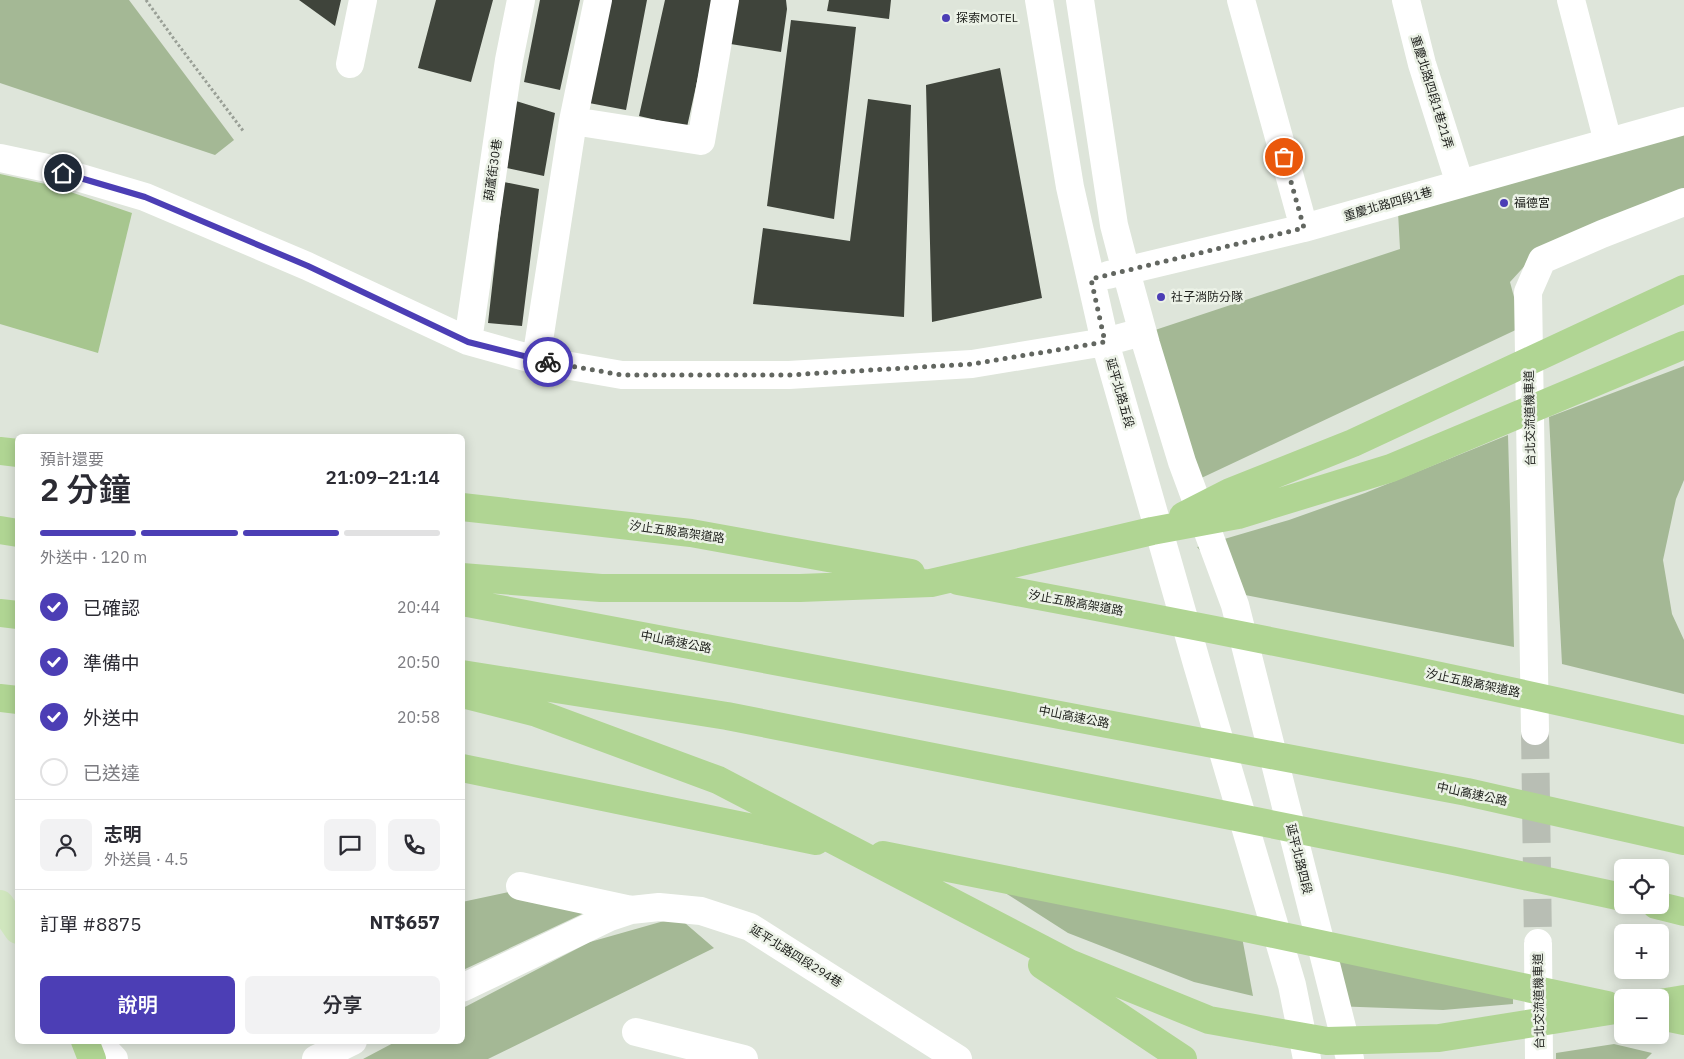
<!DOCTYPE html>
<html lang="zh-TW">
<head>
<meta charset="utf-8">
<style>
	body { margin:0; font-family:"IBM Plex Sans","Noto Sans TC",sans-serif; background:#f2f2f3; color:#2b2b33; height:100vh; display:flex; flex-direction:column; font-size:19px; white-space:nowrap }
	* { box-sizing:border-box; margin:0 }
	p { font-size:16px; color:#7c7c81 }
	.icon { flex:none; width:28px; height:28px; fill:none; stroke:currentColor; stroke-width:2; stroke-linecap:round; stroke-linejoin:round }
	.map { position:relative; flex:1; overflow:hidden }
	.side { position:absolute; left:15px; top:434px; width:450px; height:610px; display:flex; flex-direction:column; background:#fff; border-radius:8px; box-shadow:0 2px 12px #0003 }
	.side>* { flex:none }
	.controls { position:absolute; left:1614px; top:859px; display:grid; gap:10px }
	.controls a { display:grid; place-items:center; width:55px; height:55px; border-radius:8px; background:#fff; box-shadow:0 2px 12px #0003; font-size:25px }
	.pin { position:absolute; display:grid; place-items:center; width:42px; height:42px; color:#fff; margin:-21px; border:2px solid #fff; border-radius:50%; box-shadow:0 1px 5px #0007 }
	.courier { position:absolute; display:grid; place-items:center; width:50px; height:50px; margin:-25px; border:4px solid #4c3eb5; border-radius:50%; background:#fff; color:#222; box-shadow:0 1px 6px #0007 }
	.overview em { font-style:normal; font-weight:600 }
	.overview div { display:flex; flex-direction:column-reverse }
	.overview { display:flex; align-items:center; justify-content:space-between; height:85px; padding:0 25px }
	h1 { font-size:32px; font-weight:600; line-height:38px }
	.bar { display:grid; grid-template-columns:repeat(4,1fr); gap:8px 5px; align-content:center; height:60px; padding:0 25px }
	.bar i { height:6px; border-radius:4px; background:#e1e1e2 }
	.bar .on { background:#4c3eb5 }
	.bar p { grid-column:span 4 }
	.line { display:flex; align-items:center; gap:12px; padding:0 25px; border-top:1px solid #e1e1e2 }
	.line div { flex:1 }
	.round { display:grid; place-items:center; flex:none; width:52px; height:52px; border-radius:8px; background:#f2f2f3 }
	ol { padding:0 25px; list-style:none }
	li { display:flex; align-items:center; gap:15px; height:55px }
	li p { margin-inline-start:auto }
	li .icon { padding:5px; border-radius:50%; background:#4c3eb5; color:#fff; stroke-width:4 }
	li:last-child { color:#7c7c81 }
	li i { width:28px; height:28px; border:2px solid #e1e1e2; border-radius:50% }
	.cta { display:flex; gap:10px; margin-top:auto; padding:10px 25px }
	.cta a { flex:1; height:58px; border-radius:8px; background:#4c3eb5; color:#fff; font-size:20px; font-weight:600; line-height:58px; text-align:center }
	.cta a+a { background:#f2f2f3; color:#2b2b33 }
	.map>svg:first-child { display:block }
	.green { fill:#a4b895 }
	.water { fill:#a7c68f }
	.building { fill:#3f443b }
	.lines { fill:none; stroke-linecap:round; stroke-linejoin:round }
	.minor-tunnel { stroke:#b8beb4; stroke-width:28; stroke-dasharray:28 14; stroke-linecap:butt }
	.path { stroke:#999f96; stroke-width:3; stroke-dasharray:2.5 2.5; stroke-linecap:butt }
	.minor { stroke:#fff; stroke-width:28 }
	.major { stroke:#d0e6be; stroke-width:28 }
	.highway { stroke:#b0d593; stroke-width:28 }
	.done { stroke:#626660; stroke-width:5; stroke-dasharray:0 9 }
	.route { stroke:#4c3eb5; stroke-width:6 }
	.poi-dot { fill:#4c3eb5; stroke:#ecf2e7; stroke-width:2 }
	.labels { text-anchor:middle; stroke-width:5; stroke-linejoin:round; paint-order:stroke }
	.poi-label { font-size:12px; fill:#20221e; stroke:#ecf2e7; text-anchor:start }
	.street-label { font-size:12px; fill:#20221e; stroke:#ecf2e7 }
</style>
</head>
<body>
<div class="map">
<svg width="1684" height="1059" viewBox="0 0 1684 1059">
	<rect width="100%" height="100%" fill="#dee5da"/>
	<path class="green" d="M0,0H129L234,140L215,155L0,83Z
		M1684,129V191L1544,245L1510,282L1522,327L1195,481L1146,333L1400,249L1398,212Z
		M1684,366V480L1676,499L1663,560L1672,614L1684,640V694L1562,664L1549,417Z
		M1508,435L1514,647L1240,594L1197,547L1289,520L1365,493Z
		M999,889L1242,937L1253,996L1194,982L1068,933Z
		M514,891L595,908L463,970L462,902Z
		M678,917L714,948L488,1059H363L397,1041H462L463,1008L590,942Z
		M1308,948L1513,990V1004L1443,1010L1332,1006Z
		M1614,1044L1652,1053L1646,1059H1556V1053Z"/>
	<path class="water" d="M0,174L50,185L132,213L98,353L0,324Z"/>
	<path class="building" d="M299,0H341L335,26Z
		M436,0H493L471,82L418,68Z
		M540,0H580L560,90L524,82Z
		M608,0H647L626,110L589,103Z
		M665,0H715L687,127L639,116Z
		M733,0H786L787,9L781,52L724,43Z
		M829,0H891L889,19L827,11Z
		M791,20L856,27L834,219L767,206Z
		M1000,68L1042,298L932,322L926,85Z
		M868,99L911,105L904,317L753,304L763,228L850,241Z
		M516,101L555,113L544,176L507,168Z
		M504,182L539,189L522,326L488,323Z"/>
	<g class="lines">
		<path class="minor-tunnel" d="M1535,731L1538,943"/>
		<path class="path" d="M146,0L174,39L244,132"/>
		<path class="minor" d="M1039,0L1070,187L1105,342L1197,664L1292,985L1307,1059
			M1080,0L1114,225L1126,271L1146,344L1182,462L1235,605L1350,1059
			M1241,0L1304,228
			M1406,0L1422,64L1460,184
			M1571,0L1608,142
			M350,64L363,0
			M573,121L701,141L725,0
			M0,158L47,168L145,197L307,266L468,341L536,360L622,375H789L972,364L1105,342L1142,332
			M1108,275L1304,228L1684,121
			M468,341L509,60L521,0
			M536,360L573,121L598,0
			M1535,731L1528,292L1542,260L1602,234L1684,202
			M520,886L631,910
			M1538,943L1539,1059
			M462,988L610,917L631,910L659,907L701,911L750,927L958,1059
			M636,1032L744,1059
			M97,1041L114,1059
			M316,1059L353,1041"/>
		<path class="major" d="M0,904L18,930"/>
		<path class="highway" d="M0,451L18,453
			M462,507L691,533L911,573
			M1183,516L1230,492L1353,443L1684,289
			M0,530L18,533
			M462,577L601,588H800L931,583L1152,531L1238,515L1391,468L1684,345
			M958,581C1201,626 1444,674 1684,730
			M462,602L1467,792L1684,841
			M0,613L18,615
			M462,674L727,716L1186,807L1454,861L1622,897
			M462,694L537,713L718,780L1069,963L1209,1020L1327,1041L1439,1038L1622,1009
			M0,698L18,700
			M462,768L816,841
			M883,855L1222,923L1607,1005
			M1656,905L1684,912
			M1042,965L1183,1059
			M1660,1003L1684,999
			M1660,1016L1684,1021
			M85,1041L92,1059"/>
	</g>
	<g class="lines">
		<path class="done" d="M548,362L622,375H789L972,364L1105,342L1091,279L1304,228L1284,157"/>
		<path class="route" d="M63,173L145,197L308,266L468,342L548,362"/>
	</g>
	<g class="poi-dot">
		<circle cx="946" cy="18" r="5"/>
		<circle cx="1504" cy="203" r="5"/>
		<circle cx="1161" cy="297" r="5"/>
	</g>
	<g class="labels">
		<g class="poi-label">
			<text x="956" y="22">探索MOTEL</text>
			<text x="1514" y="207">福德宮</text>
			<text x="1171" y="301">社子消防分隊</text>
		</g>
		<g class="street-label">
			<text transform="translate(1432 92) rotate(73)" y="4">重慶北路四段1巷21弄</text>
			<text transform="translate(493 170) rotate(-82)" y="4">葫蘆街30巷</text>
			<text transform="translate(1388 204) rotate(-16)" y="4">重慶北路四段1巷</text>
			<text transform="translate(1120 393) rotate(74)" y="4">延平北路五段</text>
			<text transform="translate(1530 418) rotate(-91)" y="4">台北交流道機車道</text>
			<text transform="translate(677 532) rotate(8)" y="4">汐止五股高架道路</text>
			<text transform="translate(1076 603) rotate(10)" y="4">汐止五股高架道路</text>
			<text transform="translate(676 642) rotate(11)" y="4">中山高速公路</text>
			<text transform="translate(1473 683) rotate(12)" y="4">汐止五股高架道路</text>
			<text transform="translate(1074 717) rotate(11)" y="4">中山高速公路</text>
			<text transform="translate(1472 794) rotate(12)" y="4">中山高速公路</text>
			<text transform="translate(1299 859) rotate(76)" y="4">延平北路四段</text>
			<text transform="translate(796 956) rotate(32)" y="4">延平北路四段294巷</text>
			<text transform="translate(1539 1001) rotate(-91)" y="4">台北交流道機車道</text>
		</g>
	</g>
</svg>
<div class="controls">
<a><svg class="icon" aria-label="locate" viewBox="0 0 24 24"><circle cx="12" cy="12" r="6"/><path d="M12 2v4M12 18v4M2 12h4M18 12h4"/></svg></a>
<a>+</a>
<a>−</a>
</div>
<div class="pin" style="left:1284px;top:157px;background:#ea580c"><svg class="icon" aria-label="bag" viewBox="0 0 24 24"><path d="M5 8h14l-1 12H6zM9 8a3 3 0 0 1 6 0"/></svg></div>
<div class="pin" style="left:63px;top:173px;background:#1f2937"><svg class="icon" aria-label="home" viewBox="0 0 24 24"><path d="M3 11l9-7 9 7M6 9v11h12V9"/></svg></div>
<div class="courier" style="left:548px;top:362px"><svg class="icon" aria-label="bike" viewBox="0 0 24 24"><circle cx="6" cy="16" r="4"/><circle cx="18" cy="16" r="4"/><path d="M6 16l4-8h5l3 8M10 8l3 8H6M13 5h3"/></svg></div>
<section class="side">
<div class="overview"><div><h1>2 分鐘</h1><p>預計還要</p></div><em>21:09–21:14</em></div>
<div class="bar"><i class="on"></i><i class="on"></i><i class="on"></i><i></i><p>外送中 · 120 m</p></div>
<ol>
<li><svg class="icon" aria-label="check" viewBox="0 0 24 24"><path d="M5 12l5 5 9-10"/></svg>已確認<p>20:44</p></li>
<li><svg class="icon" aria-label="check" viewBox="0 0 24 24"><path d="M5 12l5 5 9-10"/></svg>準備中<p>20:50</p></li>
<li><svg class="icon" aria-label="check" viewBox="0 0 24 24"><path d="M5 12l5 5 9-10"/></svg>外送中<p>20:58</p></li>
<li><i></i>已送達</li>
</ol>
<div class="line" style="height:90px"><a class="round"><svg class="icon" aria-label="person" viewBox="0 0 24 24"><circle cx="12" cy="8" r="4"/><path d="M4 21q1-7 8-7t8 7"/></svg></a><div><b>志明</b><p>外送員 · 4.5</p></div><a class="round"><svg class="icon" aria-label="chat" viewBox="0 0 24 24"><path d="M4 5h16v11H9l-5 4z"/></svg></a><a class="round"><svg class="icon" aria-label="phone" viewBox="0 0 24 24"><path d="M5 4h4l2 5-3 2q2 4 5 5l2-3 5 2v4C11 20 4 13 5 4z"/></svg></a></div>
<div class="line" style="height:65px"><div>訂單 #8875</div><b>NT$657</b></div>
<div class="cta"><a>說明</a><a>分享</a></div>
</section>
</div>
</body>
</html>
